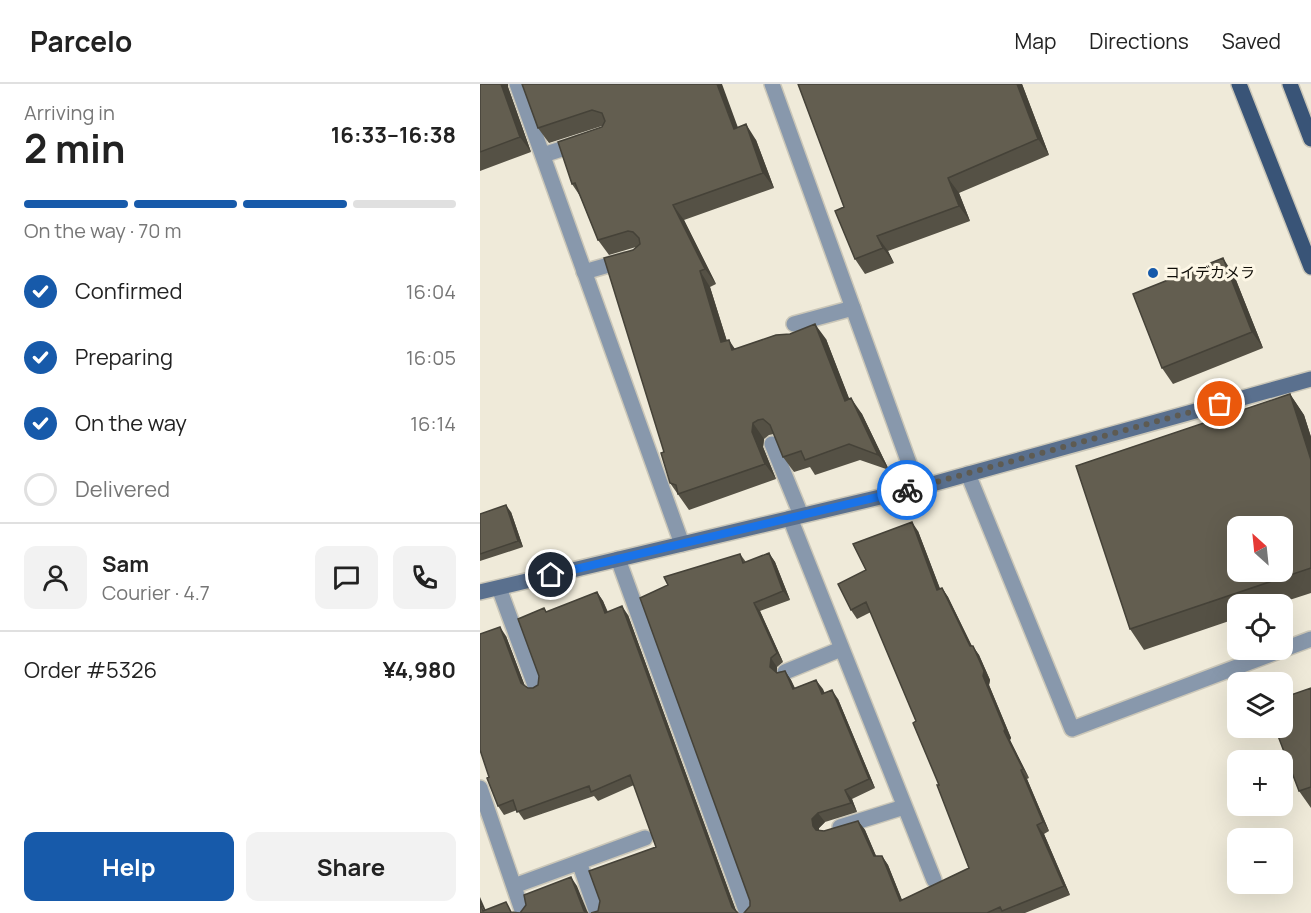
<!DOCTYPE html>
<html lang="en">
<head>
<meta charset="utf-8">
<style>
	body { margin:0; font-family:Manrope,"Noto Sans JP",sans-serif; background:#f2f2f2; color:#222; height:100vh; display:flex; flex-direction:column; font-size:22px; white-space:nowrap }
	* { box-sizing:border-box; margin:0 }
	p { font-size:20px; color:#767676 }
	.icon { flex:none; width:33px; height:33px; fill:none; stroke:currentColor; stroke-width:2; stroke-linecap:round; stroke-linejoin:round }
	.map { position:relative; flex:1; overflow:hidden }
	.panel { display:flex; flex-direction:column; background:#fff; width:480px }
	.panel>* { flex:none }
	.needle { width:39px; rotate:333deg }
	.tools { position:absolute; left:747px; top:432px; display:grid; gap:12px }
	.tools a { display:grid; place-items:center; width:66px; height:66px; border-radius:12px; background:#fff; box-shadow:0 6px 24px #0002; font-size:30px }
	.pin { position:absolute; display:grid; place-items:center; width:51px; height:51px; color:#fff; margin:-26px; border:3px solid #fff; border-radius:50%; box-shadow:0 2px 6px #0007 }
	.courier { position:absolute; display:grid; place-items:center; width:60px; height:60px; margin:-30px; border:4px solid #1a73e8; border-radius:50%; background:#fff; color:#222; box-shadow:0 2px 8px #0007 }
	.summary em { font-style:normal; font-weight:700 }
	.summary div { display:flex; flex-direction:column-reverse }
	.summary { display:flex; align-items:center; justify-content:space-between; height:102px; padding:0 24px }
	h1 { font-size:39px; font-weight:700; line-height:45px }
	.bar { display:grid; grid-template-columns:repeat(4,1fr); gap:9px 6px; align-content:center; height:72px; padding:0 24px }
	.bar i { height:8px; border-radius:4px; background:#e0e0e0 }
	.bar .selected { background:#175aaa }
	.bar p { grid-column:span 4 }
	.line { display:flex; align-items:center; gap:15px; padding:0 24px; border-top:2px solid #e0e0e0 }
	.line div { flex:1 }
	.round { display:grid; place-items:center; flex:none; width:63px; height:63px; border-radius:12px; background:#f2f2f2 }
	ol { padding:0 24px; list-style:none }
	li { display:flex; align-items:center; gap:18px; height:66px }
	li p { margin-inline-start:auto }
	li .icon { padding:6px; border-radius:50%; background:#175aaa; color:#fff; stroke-width:4 }
	li:last-child { color:#767676 }
	li i { width:33px; height:33px; border:3px solid #e0e0e0; border-radius:50% }
	.primary-button { display:flex; gap:12px; margin-top:auto; padding:12px 24px }
	.primary-button a { flex:1; height:69px; border-radius:12px; background:#175aaa; color:#fff; font-size:24px; font-weight:700; line-height:69px; text-align:center }
	.primary-button a+a { background:#f2f2f2; color:#222 }
	header { display:flex; align-items:center; gap:36px; box-sizing:border-box; height:84px; padding:0 30px; background:#fff; border-bottom:2px solid #e0e0e0 }
	header strong { font-size:28px }
	nav { display:flex; gap:33px; margin-inline-start:auto; font-size:21px }
	main { display:flex; flex:1; min-height:0 }
	.map>svg:first-child { display:block }
	.lines { fill:none; stroke-linecap:round; stroke-linejoin:round }
	.lane-casing { stroke:#cbc7b8; stroke-width:18 }
	.street-casing { stroke:#cbc7b8; stroke-width:18 }
	.secondary-casing { stroke:#cbc7b8; stroke-width:18 }
	.primary-casing { stroke:#cbc7b8; stroke-width:18 }
	.lane { stroke:#8898ac; stroke-width:15 }
	.street { stroke:#8898ac; stroke-width:15 }
	.secondary { stroke:#5a708e; stroke-width:15 }
	.primary { stroke:#395477; stroke-width:15 }
	.wall { fill:#555145 }
	.shaded-wall { fill:#454238 }
	.building { fill:#635e50; stroke:#454238; stroke-width:1.5; fill-rule:evenodd }
	.done { stroke:#5e5b52; stroke-width:6; stroke-dasharray:0 10.8 }
	.route { stroke:#1a73e8; stroke-width:8 }
	.poi-dot { fill:#175aaa; stroke:#fdf7e6; stroke-width:2 }
	.labels { text-anchor:middle; stroke-width:6; stroke-linejoin:round; paint-order:stroke }
	.poi-label { font-size:15px; fill:#100e09; stroke:#fdf7e6; text-anchor:start }
</style>
</head>
<body>
<header>
<strong>Parcelo</strong>
<nav><a>Map</a><a>Directions</a><a>Saved</a></nav>
</header>
<main>
<section class="panel">
<div class="summary"><div><h1>2 min</h1><p>Arriving in</p></div><em>16:33–16:38</em></div>
<div class="bar"><i class="selected"></i><i class="selected"></i><i class="selected"></i><i></i><p>On the way · 70 m</p></div>
<ol>
<li><svg class="icon" aria-label="check" viewBox="0 0 24 24"><path d="M5 12l5 5 9-10"/></svg>Confirmed<p>16:04</p></li>
<li><svg class="icon" aria-label="check" viewBox="0 0 24 24"><path d="M5 12l5 5 9-10"/></svg>Preparing<p>16:05</p></li>
<li><svg class="icon" aria-label="check" viewBox="0 0 24 24"><path d="M5 12l5 5 9-10"/></svg>On the way<p>16:14</p></li>
<li><i></i>Delivered</li>
</ol>
<div class="line" style="height:108px"><a class="round"><svg class="icon" aria-label="person" viewBox="0 0 24 24"><circle cx="12" cy="8" r="4"/><path d="M4 21q1-7 8-7t8 7"/></svg></a><div><b>Sam</b><p>Courier · 4.7</p></div><a class="round"><svg class="icon" aria-label="chat" viewBox="0 0 24 24"><path d="M4 5h16v11H9l-5 4z"/></svg></a><a class="round"><svg class="icon" aria-label="phone" viewBox="0 0 24 24"><path d="M5 4h4l2 5-3 2q2 4 5 5l2-3 5 2v4C11 20 4 13 5 4z"/></svg></a></div>
<div class="line" style="height:78px"><div>Order #5326</div><b>¥4,980</b></div>
<div class="primary-button"><a>Help</a><a>Share</a></div>
</section>
<div class="map">
<svg width="831" height="829" viewBox="0 0 831 829">
	<rect width="100%" height="100%" fill="#efead9"/>
	<g class="lines">
		<defs>
			<path id="lane" d="M63,71L100,59
				M104,188L146,176
				M314,240L373,224
				M292,360L321,431
				M488,390L592,645L831,555
				M19,504L56,604
				M305,588L361,565
				M360,743L424,723"/>
			<path id="street" d="M37,0L202,460
				M292,0L438,404
				M310,434L454,796
				M138,475L267,829
				M0,704L43,829
				M99,778L117,829
				M34,802L165,754"/>
			<path id="secondary" d="M0,508L438,404L831,295"/>
			<path id="primary" d="M759,0L831,183
				M810,0L831,55"/>
		</defs>
		<use href="#lane" class="lane-casing"/>
		<use href="#street" class="street-casing"/>
		<use href="#secondary" class="secondary-casing"/>
		<use href="#primary" class="primary-casing"/>
		<use href="#lane" class="lane"/>
		<use href="#street" class="street"/>
		<use href="#secondary" class="secondary"/>
		<use href="#primary" class="primary"/>
	</g>
	<path class="wall" d="M0,0H28V3L51,68L0,87Z
		M42,0L258,43L276,56L294,104L204,136L236,200L230,203L247,257L255,265L346,255L369,315L382,330L409,386L380,376L335,391L330,383L314,388L303,373L294,350L289,351L284,355L283,363L296,395L209,426L190,399L184,368L153,166L156,163L129,171L118,156L100,112L92,100L122,42L69,59L58,44Z
		M318,0H542L569,71L479,109L490,137L408,167L414,179L385,190L375,175L364,123Z
		M754,191L783,264L693,300L682,284Z
		M810,310L824,331L831,353V509L797,520H758V534L664,566L650,545Z
		M31,428L43,463L0,477V430Z
		M438,447L460,505L462,504L468,513L492,562L499,571L510,596L509,601L531,654L530,656L549,694L547,695L569,747L564,750L590,811L545,829H264L270,822L260,470L266,478L289,469L295,478L310,516L280,527L303,578L297,583V588L305,587L311,596L315,604L336,596L344,609L358,615L395,704L372,715L377,728L345,738L339,744V746L344,747L378,737L385,746L396,772H402L408,781L422,816L489,784L436,637L391,528L377,535L371,526L386,486Z
		M117,508L123,517L128,528L148,531L256,827H118L176,763L154,701L118,717L114,712L44,736L37,726L24,731L18,722L9,693L26,552L45,602L48,604H53L58,601L67,528Z
		M831,604V724L819,707Z"/>
	<path class="shaded-wall" d="M21,0H28V3L51,68L40,53Z
		M237,0H242L264,60L254,45Z
		M537,0H542L569,71L558,55Z
		M266,40L276,56L294,104L283,89Z
		M468,94L479,109L490,137L479,122Z
		M193,121L204,136L236,200L225,185Z
		M397,152L408,167L414,179L403,164Z
		M743,174L754,191L783,264L772,248Z
		M220,187L230,203L252,274L241,258Z
		M335,240L346,255L376,332L365,317Z
		M249,256L259,271L252,266Z
		M810,310L824,331L831,353V376Z
		M371,314L382,330L409,386L398,371Z
		M273,339L284,355L283,363L296,395L285,380L272,348Z
		M26,421L31,428L43,463L38,457Z
		M432,438L438,447L464,515L457,506Z
		M289,469L295,478L310,516L303,507Z
		M462,504L468,513L496,571L490,562Z
		M117,508L123,517L131,538L125,529Z
		M274,519L280,527L303,578L297,569Z
		M142,522L148,531L257,829L252,823Z
		M20,543L26,552L47,608L41,599Z
		M493,562L499,571L510,596L509,601L531,654L530,656L549,694L543,685L524,647L503,592Z
		M291,574L297,583L296,592L290,583Z
		M305,587L311,596L319,614L313,605Z
		M336,596L343,605L349,619L342,610Z
		M352,606L358,615L395,704L389,695Z
		M541,686L547,695L569,747L563,738Z
		M365,706L372,715L377,728L371,719Z
		M338,729L345,738L339,744V750L333,742L332,735Z
		M378,737L385,746L400,781L394,772Z
		M557,741L564,750L590,811L584,802Z
		M402,772L408,781L426,826L420,817Z
		M91,793L97,802L108,829L104,827Z
		M0,813L7,829H5L0,819Z"/>
	<path class="building" d="M0,0H21L40,53L0,68Z
		M42,0H237L254,45L266,40L283,89L193,121L225,185L220,187L241,258L249,256L252,266L296,251L310,250L335,240L365,317L371,314L398,371L369,360L325,376L321,367L303,373L290,341L283,335L278,336L273,339L272,348L285,380L198,410L196,401L190,399L181,369L184,368L124,174L153,166L160,160L159,154L153,148L148,147L118,156L95,99L92,100L78,58L122,43L125,37L122,29L112,26L58,44Z
		M318,0H537L558,55L468,94L479,122L397,152L403,164L375,175L355,127L364,123Z
		M743,174L772,248L682,284L653,210Z
		M810,310L831,376V484L650,545L596,382ZM758,442H802V488H758Z
		M26,421L38,457L0,470V430Z
		M432,438L457,506L462,504L490,562H493L504,587L503,592L525,645L524,647L543,685L541,686L563,738L557,741L584,802L522,827L520,823L507,829H264L270,822V817L160,514L188,501L184,493L260,470L263,479L289,469L303,507L274,519L297,569L291,574L290,583L297,589L305,587L313,605L336,596L342,610L352,606L389,695L365,706L371,719L338,729L332,735L333,742L336,746L344,747L378,737L394,772H402L420,817L489,784L457,701H459L433,639L436,637L386,518L371,526L358,500L386,486L373,460Z
		M117,508L125,529L142,522L252,823L258,829H111L118,827L120,817L109,787L176,763L150,691L111,708L109,702L37,728L33,716L18,722L7,694L9,693L0,666V550L20,543L41,599L48,604H53L58,601L59,592L38,535L64,524L66,528Z
		M831,604V703L819,707L795,644H802V614Z
		M91,793L104,827L108,829H40L46,821L44,811Z
		M26,818L31,828L40,829H0V819L3,827Z"/>
	<g class="lines">
		<path class="done" d="M427,406L740,320"/>
		<path class="route" d="M71,491L427,406"/>
	</g>
	<circle class="poi-dot" cx="673" cy="189" r="6"/>
	<g class="labels">
		<g class="poi-label">
			<text x="685" y="194">コイデカメラ</text>
		</g>
	</g>
</svg>
<div class="tools">
<a><svg class="needle" viewBox="-14 -14 28 28"><path d="M0-13l5 13h-10z" fill="#e53935"/><path d="M0 13l5-13h-10z" fill="#767676"/></svg></a>
<a><svg class="icon" aria-label="locate" viewBox="0 0 24 24"><circle cx="12" cy="12" r="6"/><path d="M12 2v4M12 18v4M2 12h4M18 12h4"/></svg></a>
<a><svg class="icon" aria-label="layers" viewBox="0 0 24 24"><path d="M12 4l9 5-9 5-9-5zM3 14l9 5 9-5"/></svg></a>
<a>+</a>
<a>−</a>
</div>
<div class="pin" style="left:740px;top:320px;background:#ea580c"><svg class="icon" aria-label="bag" viewBox="0 0 24 24"><path d="M5 8h14l-1 12H6zM9 8a3 3 0 0 1 6 0"/></svg></div>
<div class="pin" style="left:71px;top:491px;background:#1f2937"><svg class="icon" aria-label="home" viewBox="0 0 24 24"><path d="M3 11l9-7 9 7M6 9v11h12V9"/></svg></div>
<div class="courier" style="left:427px;top:406px"><svg class="icon" aria-label="bike" viewBox="0 0 24 24"><circle cx="6" cy="16" r="4"/><circle cx="18" cy="16" r="4"/><path d="M6 16l4-8h5l3 8M10 8l3 8H6M13 5h3"/></svg></div>
</div>
</main>
</body>
</html>
